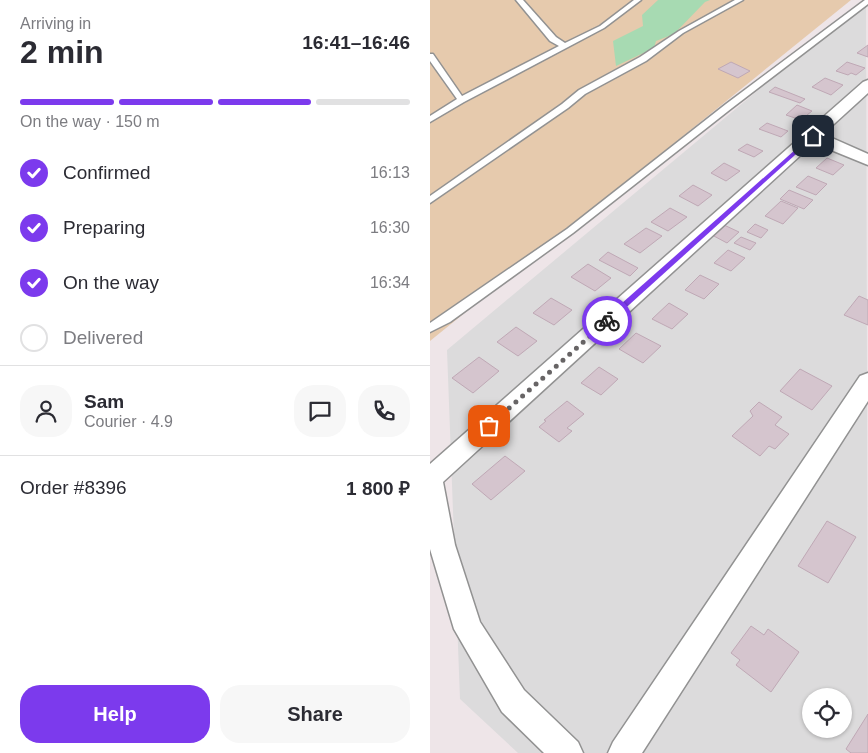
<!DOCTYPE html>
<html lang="en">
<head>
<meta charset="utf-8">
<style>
	body { margin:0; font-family:Helvetica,sans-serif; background:#f7f7f7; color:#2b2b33; height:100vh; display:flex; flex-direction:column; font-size:19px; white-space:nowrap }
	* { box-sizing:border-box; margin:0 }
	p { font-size:16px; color:#7c7c81 }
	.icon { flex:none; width:28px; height:28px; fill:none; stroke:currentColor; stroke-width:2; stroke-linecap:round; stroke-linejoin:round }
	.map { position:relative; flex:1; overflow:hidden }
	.drawer { display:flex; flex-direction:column; background:#fff; width:430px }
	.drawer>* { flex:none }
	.tools { position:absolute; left:372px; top:688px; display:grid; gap:10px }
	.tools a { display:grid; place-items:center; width:50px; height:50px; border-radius:50%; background:#fff; box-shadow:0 1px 4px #0004; font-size:25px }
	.pin { position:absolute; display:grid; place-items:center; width:42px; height:42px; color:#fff; margin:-21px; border-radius:10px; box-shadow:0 2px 8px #0006 }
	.courier { position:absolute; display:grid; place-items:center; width:50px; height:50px; margin:-25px; border:4px solid #7c3aed; border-radius:50%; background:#fff; color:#222; box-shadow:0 1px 6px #0007 }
	.summary em { font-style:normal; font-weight:800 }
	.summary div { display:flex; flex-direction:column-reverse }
	.summary { display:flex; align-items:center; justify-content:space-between; height:85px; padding:0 20px }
	h1 { font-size:32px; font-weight:800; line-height:38px }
	.bar { display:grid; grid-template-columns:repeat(4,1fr); gap:8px 5px; align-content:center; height:60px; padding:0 20px }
	.bar i { height:6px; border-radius:4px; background:#e1e1e2 }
	.bar .selected { background:#7c3aed }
	.bar p { grid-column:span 4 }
	.line { display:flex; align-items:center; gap:12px; padding:0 20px; border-top:1px solid #e1e1e2 }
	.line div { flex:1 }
	.round { display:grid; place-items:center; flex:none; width:52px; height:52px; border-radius:20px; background:#f7f7f7 }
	ol { padding:0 20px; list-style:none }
	li { display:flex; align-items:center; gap:15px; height:55px }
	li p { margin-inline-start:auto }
	li .icon { padding:5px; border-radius:50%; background:#7c3aed; color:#fff; stroke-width:4 }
	li:last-child { color:#7c7c81 }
	li i { width:28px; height:28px; border:2px solid #e1e1e2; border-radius:50% }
	.button { display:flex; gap:10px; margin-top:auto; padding:10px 20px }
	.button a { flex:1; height:58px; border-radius:20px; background:#7c3aed; color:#fff; font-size:20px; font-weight:800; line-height:58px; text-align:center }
	.button a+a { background:#f7f7f7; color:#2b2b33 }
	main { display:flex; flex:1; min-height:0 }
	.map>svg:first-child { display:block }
	.residential { fill:#dcdbdc; fill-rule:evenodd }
	.grass { fill:#e6caad }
	.water { fill:#a7dab2 }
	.building { fill:#d5c5ce; stroke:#bfa8b5 }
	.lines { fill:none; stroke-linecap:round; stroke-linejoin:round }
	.lane-casing { stroke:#929292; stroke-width:3 }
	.street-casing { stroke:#929292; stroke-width:3 }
	.lane { fill:#fff; fill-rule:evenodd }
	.street { fill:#fff; fill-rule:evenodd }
	.route { fill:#7c3aed }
	.done { stroke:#676465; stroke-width:5; stroke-dasharray:0 9 }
</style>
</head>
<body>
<main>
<section class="drawer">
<div class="summary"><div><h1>2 min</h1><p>Arriving in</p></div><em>16:41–16:46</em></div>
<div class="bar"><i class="selected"></i><i class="selected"></i><i class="selected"></i><i></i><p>On the way · 150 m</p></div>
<ol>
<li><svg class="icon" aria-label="check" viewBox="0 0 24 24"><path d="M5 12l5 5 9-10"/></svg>Confirmed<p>16:13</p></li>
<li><svg class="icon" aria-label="check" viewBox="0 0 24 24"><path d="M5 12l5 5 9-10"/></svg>Preparing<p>16:30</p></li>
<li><svg class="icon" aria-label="check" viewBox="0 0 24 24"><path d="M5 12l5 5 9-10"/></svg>On the way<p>16:34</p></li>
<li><i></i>Delivered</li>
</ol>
<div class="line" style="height:90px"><a class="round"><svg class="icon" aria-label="person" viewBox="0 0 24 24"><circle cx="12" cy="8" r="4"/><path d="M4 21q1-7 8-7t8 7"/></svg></a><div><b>Sam</b><p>Courier · 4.9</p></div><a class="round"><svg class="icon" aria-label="chat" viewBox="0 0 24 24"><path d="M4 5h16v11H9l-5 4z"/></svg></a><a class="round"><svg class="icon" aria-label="phone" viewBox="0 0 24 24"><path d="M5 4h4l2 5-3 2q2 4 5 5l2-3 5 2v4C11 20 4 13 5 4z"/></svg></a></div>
<div class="line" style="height:65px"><div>Order #8396</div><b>1 800 ₽</b></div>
<div class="button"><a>Help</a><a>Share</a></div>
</section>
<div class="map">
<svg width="438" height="753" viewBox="0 0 438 753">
	<rect width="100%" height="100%" fill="#eee5e8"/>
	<path class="residential" d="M436,0L438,753H88L30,699L17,350ZM381,696H414V729H381Z"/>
	<path class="grass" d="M0,0H421L0,341Z"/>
	<path class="water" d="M228,0H280L275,2L244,34L226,41L224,48L186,66L183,41L213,26L212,15Z"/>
	<path class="building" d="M438,45V57L427,53Z
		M301,62L320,71L308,78L288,69Z
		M417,62L435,68L426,75L421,73L418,75L406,71Z
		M395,78L413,85L401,95L382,87Z
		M345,87L375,99L370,103L339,92Z
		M367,105L382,111L371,120L356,115Z
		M337,123L358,131L351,137L329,129Z
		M317,144L333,151L324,157L308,150Z
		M397,158L414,165L403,175L386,168Z
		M294,163L310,171L296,181L281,173Z
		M378,176L397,184L386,195L366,187Z
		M263,185L282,195L268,206L249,196Z
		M359,190L383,200L374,209L350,199Z
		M351,201L368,208L353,224L335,216Z
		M240,208L257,217L238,231L221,222Z
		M325,224L338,230L331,238L317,232Z
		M294,225L309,232L297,243L282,235Z
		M216,228L232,236L210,253L194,244Z
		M311,237L326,243L320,250L304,243Z
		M298,250L315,258L301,271L284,263Z
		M178,252L208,268L200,276L169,260Z
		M158,264L181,278L165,291L141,277Z
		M270,275L289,284L274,299L255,290Z
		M429,296L438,300V325L414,315Z
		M121,298L142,310L124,325L103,313Z
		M239,303L258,314L242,329L222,319Z
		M86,327L107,341L88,356L67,342Z
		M206,333L231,346L213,363L189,349Z
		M49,357L69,371L43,393L22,378Z
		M169,367L188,379L171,395L151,383Z
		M370,369L402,386L382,410L350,391Z
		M137,401L154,414L137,428L142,431L129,442L109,427L116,421L114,420Z
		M329,402L352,417L345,425L359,434L345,449L339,446L330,456L302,436L323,416L320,411Z
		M75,456L95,471L61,500L42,484Z
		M397,521L426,537L398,583L368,566Z
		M321,626L334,635L338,629L369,652L341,692L306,665L310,660L301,653Z
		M438,714V753H421L416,749Z"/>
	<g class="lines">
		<defs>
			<path id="lane" d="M86,0H93L126,37L135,43L170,26L204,0H211L174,28L34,102L0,122V116L27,99L0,61V54H3L32,96L129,46L120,41Z
				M305,0H313L253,33L216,61L155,94L138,108L0,203V196L132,104L149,90L210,57L249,31Z
				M435,0H438V4L302,108L143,233L20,322L0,332V323L137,229L296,104Z"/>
			<path id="street" d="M438,80V93L393,134L438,154V165L384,143L13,482L25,545L50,622L94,690L148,742L153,753H114L72,712L24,629L0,549V464L433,82Z
				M438,373V401L212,753H178L183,742L430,376Z"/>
		</defs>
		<use href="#lane" class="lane-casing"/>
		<use href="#street" class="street-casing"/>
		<use href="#lane" class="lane"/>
		<use href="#street" class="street"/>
	</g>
	<path class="route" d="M383,134L385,137L179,323H174V319Z"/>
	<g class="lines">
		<path class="done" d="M59,426L177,321"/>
	</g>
</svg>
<div class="tools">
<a><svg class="icon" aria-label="locate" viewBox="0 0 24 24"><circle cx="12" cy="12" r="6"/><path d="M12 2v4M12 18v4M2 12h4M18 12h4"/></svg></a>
</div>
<div class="pin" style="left:59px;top:426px;background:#ea580c"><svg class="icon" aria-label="bag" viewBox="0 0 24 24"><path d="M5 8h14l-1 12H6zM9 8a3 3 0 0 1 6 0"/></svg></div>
<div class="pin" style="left:383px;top:136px;background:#1f2937"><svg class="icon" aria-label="home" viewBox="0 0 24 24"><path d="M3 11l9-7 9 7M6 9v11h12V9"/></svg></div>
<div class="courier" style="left:177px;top:321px"><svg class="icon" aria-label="bike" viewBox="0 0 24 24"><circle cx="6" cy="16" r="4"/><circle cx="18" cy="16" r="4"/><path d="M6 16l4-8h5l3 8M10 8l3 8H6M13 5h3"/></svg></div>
</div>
</main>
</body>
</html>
